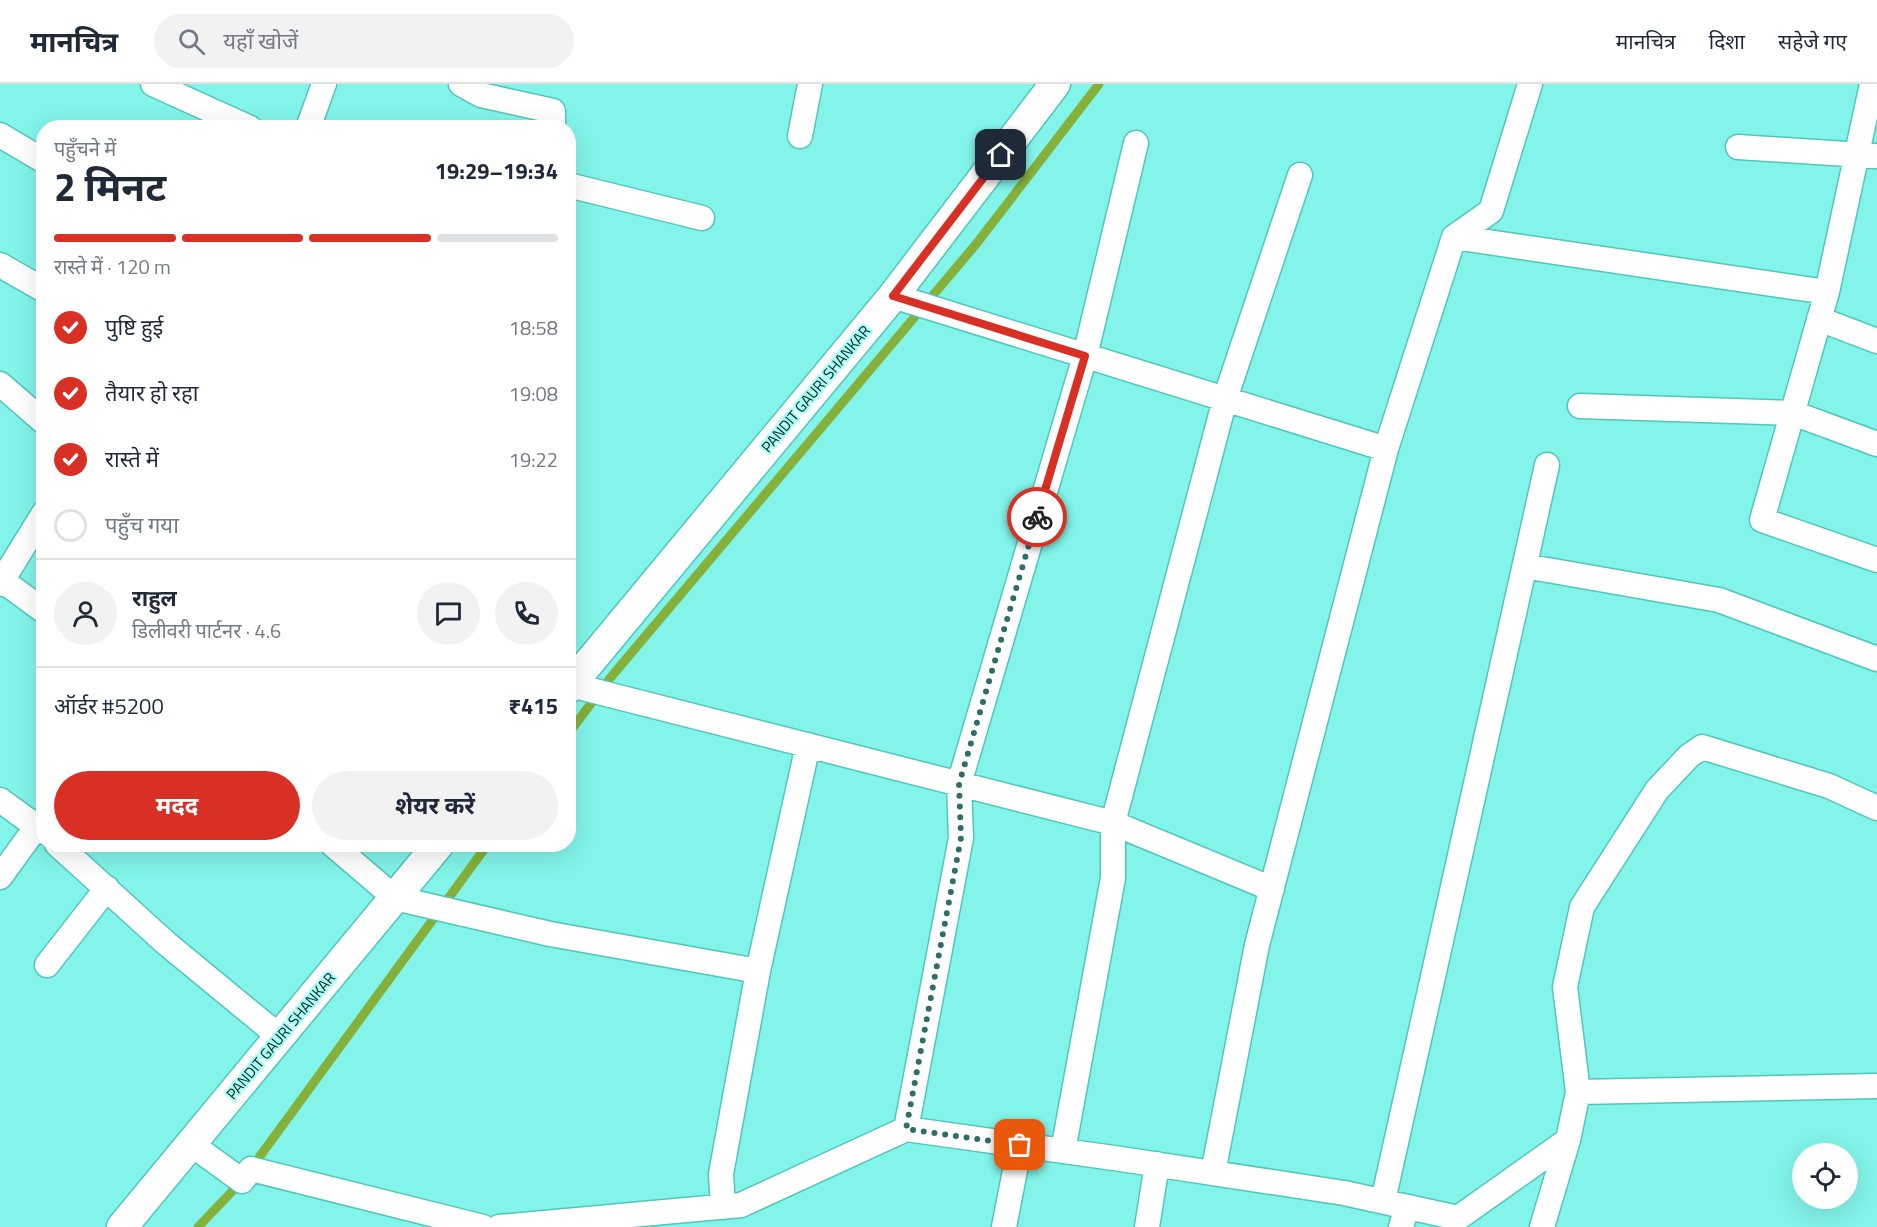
<!DOCTYPE html>
<html lang="hi">
<head>
<meta charset="utf-8">
<style>
	body { margin:0; font-family:"Titillium Web","Noto Sans Devanagari",sans-serif; background:#f2f2f3; color:#1f2937; height:100vh; display:flex; flex-direction:column; font-size:22px; white-space:nowrap }
	* { box-sizing:border-box; margin:0 }
	p { font-size:20px; color:#747a83 }
	.icon { flex:none; width:33px; height:33px; fill:none; stroke:currentColor; stroke-width:2; stroke-linecap:round; stroke-linejoin:round }
	.map { position:relative; flex:1; overflow:hidden }
	.sheet { position:absolute; left:36px; top:36px; width:540px; height:732px; display:flex; flex-direction:column; background:#fff; border-radius:24px; box-shadow:0 6px 24px #0002 }
	.sheet>* { flex:none }
	.controls { position:absolute; left:1792px; top:1059px; display:grid; gap:12px }
	.controls a { display:grid; place-items:center; width:66px; height:66px; border-radius:50%; background:#fff; box-shadow:0 6px 24px #0002; font-size:30px }
	.pin { position:absolute; display:grid; place-items:center; width:51px; height:51px; color:#fff; margin:-26px; border-radius:12px; box-shadow:0 3px 9px #0006 }
	.courier { position:absolute; display:grid; place-items:center; width:60px; height:60px; margin:-30px; border:4px solid #d93025; border-radius:50%; background:#fff; color:#222; box-shadow:0 2px 8px #0007 }
	.head em { font-style:normal; font-weight:700 }
	.head div { display:flex; flex-direction:column-reverse }
	.head { display:flex; align-items:center; justify-content:space-between; height:102px; padding:0 18px }
	h1 { font-size:39px; font-weight:700; line-height:45px }
	.bar { display:grid; grid-template-columns:repeat(4,1fr); gap:9px 6px; align-content:center; height:72px; padding:0 18px }
	.bar i { height:8px; border-radius:4px; background:#e0e1e3 }
	.bar .active { background:#d93025 }
	.bar p { grid-column:span 4 }
	.line { display:flex; align-items:center; gap:15px; padding:0 18px; border-top:2px solid #e0e1e3 }
	.line div { flex:1 }
	.round { display:grid; place-items:center; flex:none; width:63px; height:63px; border-radius:32px; background:#f2f2f3 }
	ol { padding:0 18px; list-style:none }
	li { display:flex; align-items:center; gap:18px; height:66px }
	li p { margin-inline-start:auto }
	li .icon { padding:6px; border-radius:50%; background:#d93025; color:#fff; stroke-width:4 }
	li:last-child { color:#747a83 }
	li i { width:33px; height:33px; border:3px solid #e0e1e3; border-radius:50% }
	.action { display:flex; gap:12px; margin-top:auto; padding:12px 18px }
	.action a { flex:1; height:69px; border-radius:36px; background:#d93025; color:#fff; font-size:24px; font-weight:700; line-height:69px; text-align:center }
	.action a+a { background:#f2f2f3; color:#1f2937 }
	header { display:flex; align-items:center; gap:36px; box-sizing:border-box; height:84px; padding:0 30px; background:#fff; border-bottom:2px solid #e0e1e3 }
	header strong { font-size:28px }
	nav { display:flex; gap:33px; margin-inline-start:auto; font-size:21px }
	.search { width:420px; height:54px; background:#f2f2f3; display:flex; align-items:center; gap:15px; box-sizing:border-box; padding:0 21px; border-radius:33px; color:#747a83; font-size:22px }
	.map>svg:first-child { display:block }
	.lines { fill:none; stroke-linecap:round; stroke-linejoin:round }
	.stream { stroke:#85b039; stroke-width:9 }
	.minor-casing { stroke:#52c6bc; stroke-width:27 }
	.tertiary-casing { stroke:#52c6bc; stroke-width:33 }
	.minor { stroke:#fff; stroke-width:24 }
	.tertiary { stroke:#fff; stroke-width:30 }
	.done { stroke:#2e6d68; stroke-width:6; stroke-dasharray:0 10.8 }
	.route { stroke:#d93025; stroke-width:8 }
	.labels { text-anchor:middle; stroke-width:4.5; stroke-linejoin:round; paint-order:stroke }
	.street-label { font-size:15px; fill:#002422; stroke:#a7fdf3 }
</style>
</head>
<body>
<header>
<strong>मानचित्र</strong>
<div class="search"><svg class="icon" aria-label="search" viewBox="0 0 24 24"><circle cx="10" cy="10" r="6"/><path d="M15 15l6 6"/></svg>यहाँ खोजें</div>
<nav><a>मानचित्र</a><a>दिशा</a><a>सहेजे गए</a></nav>
</header>
<div class="map">
<svg width="1877" height="1143" viewBox="0 0 1877 1143">
	<rect width="100%" height="100%" fill="#82f4e9"/>
	<g class="lines">
		<path class="stream" d="M568,650L611,593L977,159L1099,0
			M252,1083L488,760
			M198,1143L242,1097"/>
		<defs>
			<path id="minor" d="M153,0L250,44
				M461,0L481,11L553,27V44
				M308,44L324,0
				M0,51L44,77
				M800,52L810,0
				M1738,63L1877,72
				M568,101L702,134
				M1454,153L1827,208L1872,0
				M0,181L44,206
				M1827,208L1762,436L1877,476
				M893,212L1386,365L1257,861L1213,1089
				M1819,235L1877,257
				M0,300L44,338
				M1580,322L1793,329L1877,360
				M1386,365L1454,153L1491,127L1530,0
				M1525,482L1719,516L1877,575
				M0,495L44,527
				M0,500L44,429
				M571,601L1113,739L1225,315L1300,91
				M0,716L44,748
				M57,760L167,860L280,953
				M332,760L395,814L550,850L758,887
				M0,793L37,742
				M47,881L107,804
				M1578,1008L1565,903L1582,823L1657,706L1689,672L1702,663L1829,702L1877,724
				M906,1045L961,754L959,700L1085,272L1136,59
				M1568,1056L1578,1008L1877,1002
				M191,1060L242,1097L251,1085L483,1143
				M1063,1067L1113,794V739L1272,805
				M1383,1117L1547,381
				M723,1123L721,1090L758,887L808,661
				M499,1143L741,1121L906,1045L1121,1075L1344,1109L1458,1134L1568,1056L1542,1143
				M1004,1143L1020,1061
				M1147,1143L1157,1080
				M1401,1143L1407,1123"/>
			<path id="tertiary" d="M568,604L893,212L1055,0
				M122,1143L439,760"/>
		</defs>
		<use href="#minor" class="minor-casing"/>
		<use href="#tertiary" class="tertiary-casing"/>
		<use href="#minor" class="minor"/>
		<use href="#tertiary" class="tertiary"/>
	</g>
	<g class="lines">
		<path class="done" d="M1020,1061L906,1045L961,754L959,700L1037,433"/>
		<path class="route" d="M1001,71L893,212L1085,272L1037,433"/>
	</g>
	<g class="labels">
		<g class="street-label">
			<text transform="translate(816 305) rotate(-50)" y="5">PANDIT GAURI SHANKAR</text>
			<text transform="translate(281 952) rotate(-50)" y="5">PANDIT GAURI SHANKAR</text>
		</g>
	</g>
</svg>
<div class="controls">
<a><svg class="icon" aria-label="locate" viewBox="0 0 24 24"><circle cx="12" cy="12" r="6"/><path d="M12 2v4M12 18v4M2 12h4M18 12h4"/></svg></a>
</div>
<div class="pin" style="left:1020px;top:1061px;background:#ea580c"><svg class="icon" aria-label="bag" viewBox="0 0 24 24"><path d="M5 8h14l-1 12H6zM9 8a3 3 0 0 1 6 0"/></svg></div>
<div class="pin" style="left:1001px;top:71px;background:#1f2937"><svg class="icon" aria-label="home" viewBox="0 0 24 24"><path d="M3 11l9-7 9 7M6 9v11h12V9"/></svg></div>
<div class="courier" style="left:1037px;top:433px"><svg class="icon" aria-label="bike" viewBox="0 0 24 24"><circle cx="6" cy="16" r="4"/><circle cx="18" cy="16" r="4"/><path d="M6 16l4-8h5l3 8M10 8l3 8H6M13 5h3"/></svg></div>
<section class="sheet">
<div class="head"><div><h1>2 मिनट</h1><p>पहुँचने में</p></div><em>19:29–19:34</em></div>
<div class="bar"><i class="active"></i><i class="active"></i><i class="active"></i><i></i><p>रास्ते में · 120 m</p></div>
<ol>
<li><svg class="icon" aria-label="check" viewBox="0 0 24 24"><path d="M5 12l5 5 9-10"/></svg>पुष्टि हुई<p>18:58</p></li>
<li><svg class="icon" aria-label="check" viewBox="0 0 24 24"><path d="M5 12l5 5 9-10"/></svg>तैयार हो रहा<p>19:08</p></li>
<li><svg class="icon" aria-label="check" viewBox="0 0 24 24"><path d="M5 12l5 5 9-10"/></svg>रास्ते में<p>19:22</p></li>
<li><i></i>पहुँच गया</li>
</ol>
<div class="line" style="height:108px"><a class="round"><svg class="icon" aria-label="person" viewBox="0 0 24 24"><circle cx="12" cy="8" r="4"/><path d="M4 21q1-7 8-7t8 7"/></svg></a><div><b>राहुल</b><p>डिलीवरी पार्टनर · 4.6</p></div><a class="round"><svg class="icon" aria-label="chat" viewBox="0 0 24 24"><path d="M4 5h16v11H9l-5 4z"/></svg></a><a class="round"><svg class="icon" aria-label="phone" viewBox="0 0 24 24"><path d="M5 4h4l2 5-3 2q2 4 5 5l2-3 5 2v4C11 20 4 13 5 4z"/></svg></a></div>
<div class="line" style="height:78px"><div>ऑर्डर #5200</div><b>₹415</b></div>
<div class="action"><a>मदद</a><a>शेयर करें</a></div>
</section>
</div>
</body>
</html>
